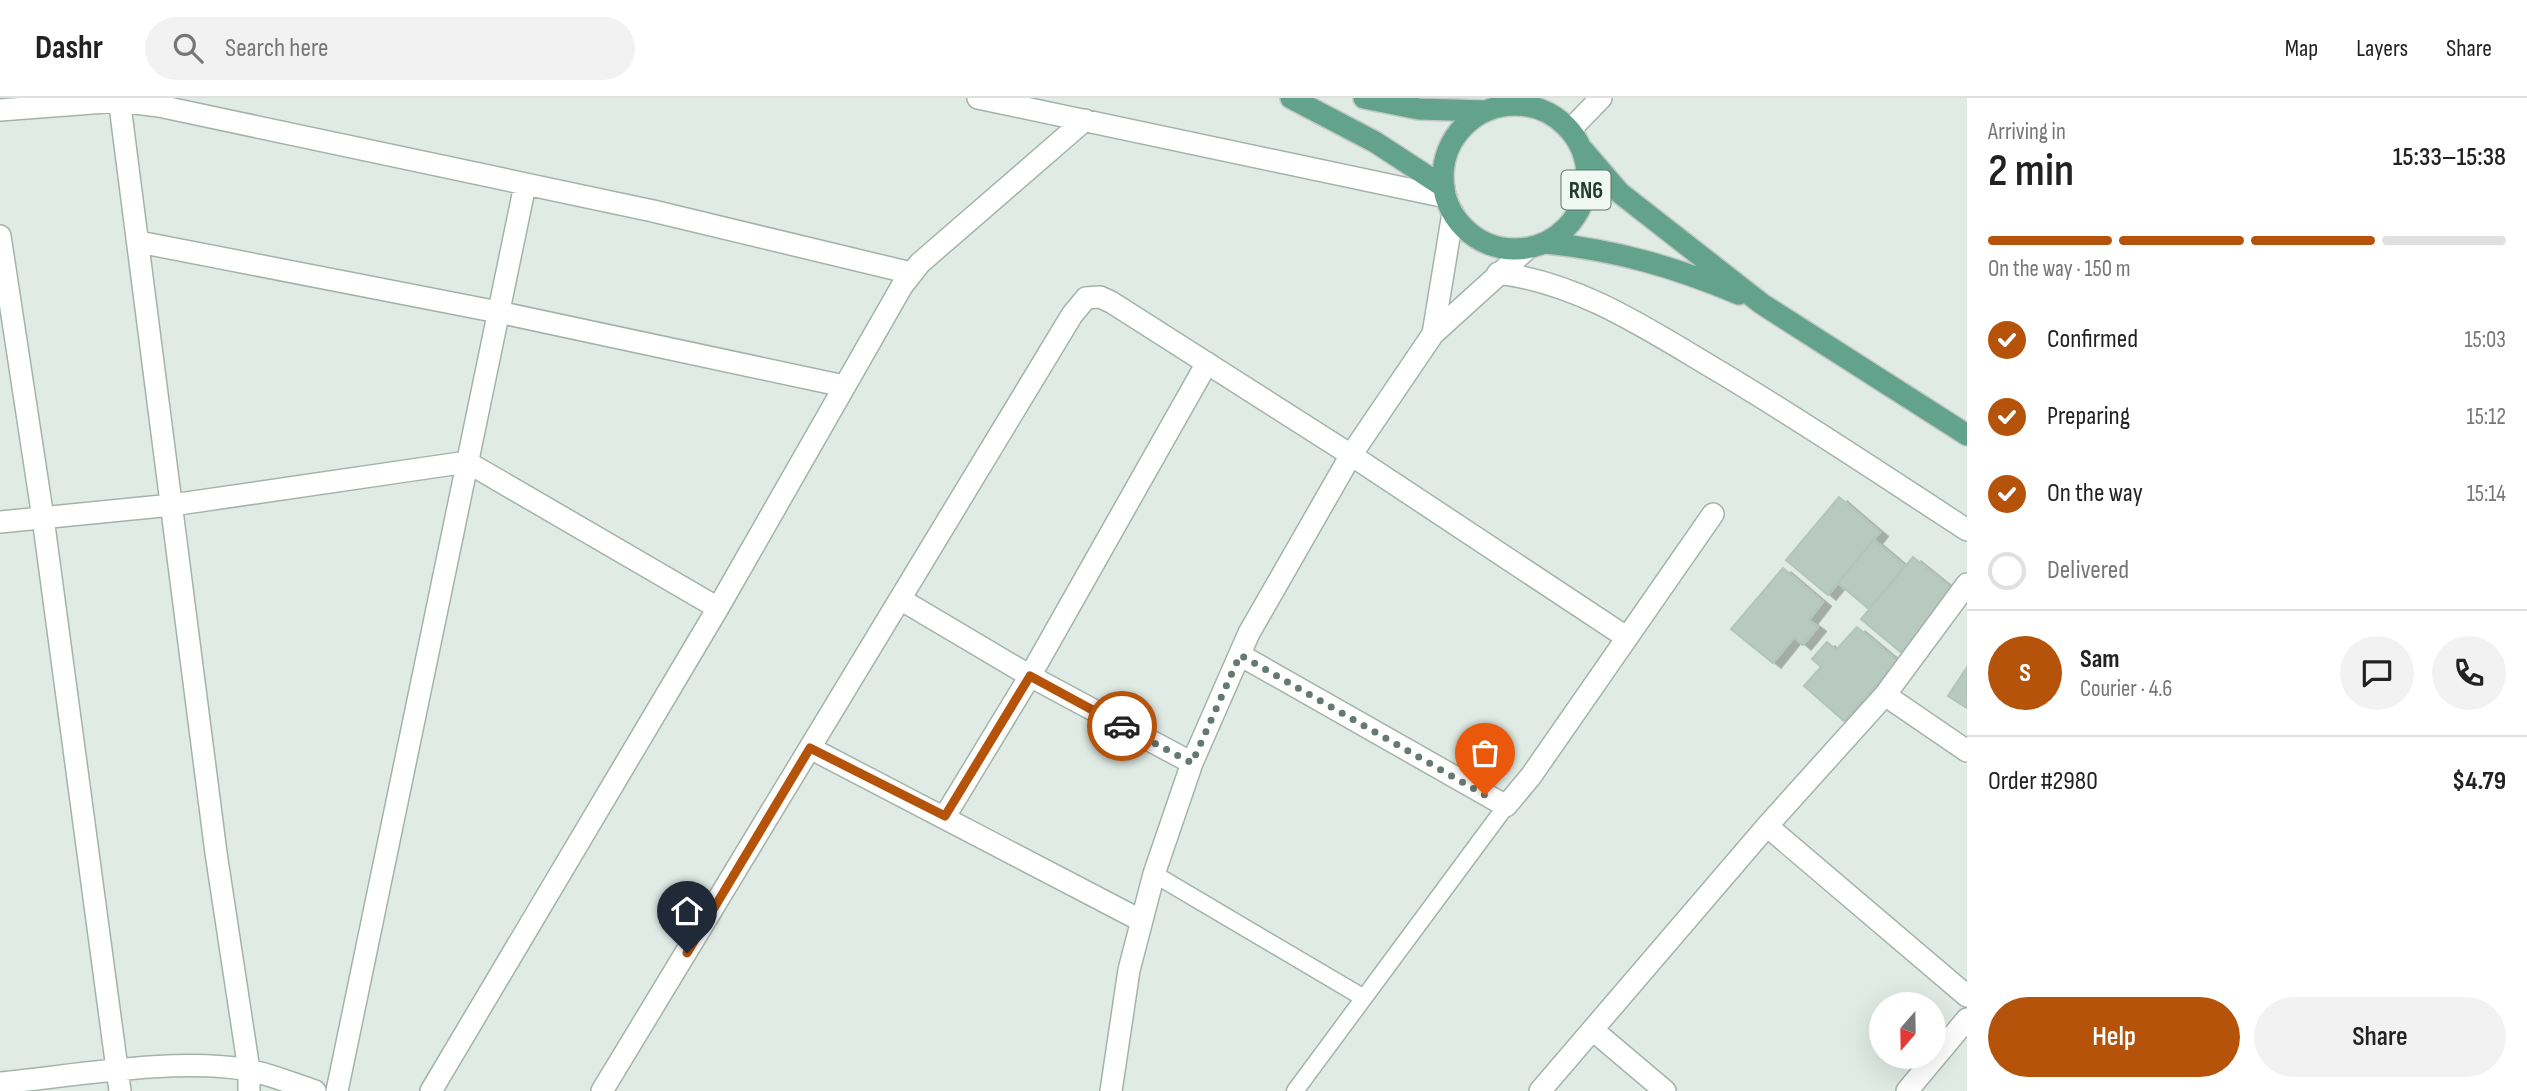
<!DOCTYPE html>
<html lang="en">
<head>
<meta charset="utf-8">
<style>
	body { margin:0; font-family:"Sofia Sans Condensed",sans-serif; background:#f2f2f2; color:#222; height:100vh; display:flex; flex-direction:column; font-size:26px; white-space:nowrap }
	* { box-sizing:border-box; margin:0 }
	p { font-size:23px; color:#767676 }
	.icon { flex:none; width:38px; height:38px; fill:none; stroke:currentColor; stroke-width:2; stroke-linecap:round; stroke-linejoin:round }
	.map { position:relative; flex:1; overflow:hidden }
	.side { display:flex; flex-direction:column; background:#fff; width:560px }
	.side>* { flex:none }
	.needle { width:46px; rotate:200deg }
	.controls { position:absolute; left:1869px; top:894px; display:grid; gap:14px }
	.controls a { display:grid; place-items:center; width:77px; height:77px; border-radius:50%; background:#fff; box-shadow:0 7px 28px #0002; font-size:35px }
	.pin { position:absolute; display:grid; place-items:center; width:60px; height:60px; color:#fff; margin:-72px -30px; border-radius:50% 50% 50% 0; rotate:-45deg; box-shadow:0 0 7px #0007 }
	.pin .icon { rotate:45deg }
	.courier { position:absolute; display:grid; place-items:center; width:70px; height:70px; margin:-35px; border:5px solid #b45309; border-radius:50%; background:#fff; color:#222; box-shadow:0 2px 9px #0007 }
	.overview em { font-style:normal; font-weight:600 }
	.overview div { display:flex; flex-direction:column-reverse }
	.overview { display:flex; align-items:center; justify-content:space-between; height:119px; padding:0 21px }
	h1 { font-size:46px; font-weight:600; line-height:52px }
	.bar { display:grid; grid-template-columns:repeat(4,1fr); gap:10px 7px; align-content:center; height:84px; padding:0 21px }
	.bar i { height:9px; border-radius:5px; background:#e0e0e0 }
	.bar .active { background:#b45309 }
	.bar p { grid-column:span 4 }
	.line { display:flex; align-items:center; gap:18px; padding:0 21px; border-top:2px solid #e0e0e0 }
	.line div { flex:1 }
	.round { display:grid; place-items:center; flex:none; width:74px; height:74px; border-radius:37px; background:#f2f2f2 }
	ol { padding:0 21px; list-style:none }
	li { display:flex; align-items:center; gap:21px; height:77px }
	li p { margin-inline-start:auto }
	li .icon { padding:7px; border-radius:50%; background:#b45309; color:#fff; stroke-width:4 }
	li:last-child { color:#767676 }
	li i { width:38px; height:38px; border:4px solid #e0e0e0; border-radius:50% }
	.button { display:flex; gap:14px; margin-top:auto; padding:14px 21px }
	.button a { flex:1; height:80px; border-radius:42px; background:#b45309; color:#fff; font-size:28px; font-weight:600; line-height:80px; text-align:center }
	.button a+a { background:#f2f2f2; color:#222 }
	header { display:flex; align-items:center; gap:42px; box-sizing:border-box; height:98px; padding:0 35px; background:#fff; border-bottom:2px solid #e0e0e0 }
	header strong { font-size:33px }
	nav { display:flex; gap:38px; margin-inline-start:auto; font-size:24px }
	.search { width:490px; height:63px; background:#f2f2f2; display:flex; align-items:center; gap:18px; box-sizing:border-box; padding:0 24px; border-radius:38px; color:#767676; font-size:26px }
	main { display:flex; flex:1; min-height:0 }
	.map>svg:first-child { display:block }
	.building { fill:#b8c9c0; stroke:#b2c5bb; stroke-width:2; filter:url(#shadow) }
	.lines { fill:none; stroke-linecap:round; stroke-linejoin:round }
	.lane-casing { stroke:#a3b3ac; stroke-width:19 }
	.street-casing { stroke:#a3b3ac; stroke-width:24 }
	.primary-casing { stroke:#c1c8c6; stroke-width:24 }
	.lane { stroke:#fff; stroke-width:16 }
	.street { stroke:#fff; stroke-width:21 }
	.primary { stroke:#63a28c; stroke-width:21 }
	.done { stroke:#637971; stroke-width:7; stroke-dasharray:0 12.6 }
	.route { stroke:#b45309; stroke-width:9 }
	.labels { text-anchor:middle; stroke-width:5; stroke-linejoin:round; paint-order:stroke }
	.shield { fill:#f0f8f3; stroke:#5e746c; stroke-width:2 }
	.shield-label { font-size:23px; font-weight:bold; fill:#203b32 }
</style>
</head>
<body>
<header>
<strong>Dashr</strong>
<div class="search"><svg class="icon" aria-label="search" viewBox="0 0 24 24"><circle cx="10" cy="10" r="6"/><path d="M15 15l6 6"/></svg>Search here</div>
<nav><a>Map</a><a>Layers</a><a>Share</a></nav>
</header>
<main>
<div class="map">
<svg width="1967" height="993" viewBox="0 0 1967 993">
	<defs>
		<filter id="shadow"><feDropShadow dx="8" dy="4.5" stdDeviation="0" flood-color="#0004"/></filter>
	</defs>
	<rect width="100%" height="100%" fill="#e0ebe5"/>
	<path class="building" d="M1839,399L1880,434L1828,497L1786,462Z
		M1874,442L1905,468L1869,511L1838,485Z
		M1913,459L1955,493L1903,556L1861,521Z
		M1783,470L1823,504L1809,522L1818,529L1803,547L1794,539L1773,565L1731,531Z
		M1857,529L1898,563L1844,623L1804,588L1821,569L1812,561L1827,544L1836,552Z
		M1967,569V610L1948,598Z"/>
	<g class="lines">
		<defs>
			<path id="lane" d="M1154,776L1364,900
				M1295,993L1506,708"/>
			<path id="street" d="M119,0L216,755L249,972V993
				M978,0L1446,99
				M0,12L119,3L159,8L653,113L911,175
				M1570,32L1601,0
				M0,138L43,420L120,993
				M139,144L498,214L844,288
				M1498,175C1579,185 1646,230 1715,271C1801,322 1884,378 1967,432
				M1433,236L1453,115
				M0,424L172,407L467,364L718,510
				M900,501L1030,578L1192,665
				M1240,557L1506,708L1531,678L1713,416
				M1885,597L1967,653
				M810,650L1140,822
				M945,718L1030,578L1207,265
				M1767,728L1967,898
				M1594,933L1665,993
				M0,985C72,978 178,959 248,972C270,976 293,986 315,993
				M337,993L525,87
				M431,993L718,510L902,188L920,165L1085,22
				M602,993L1072,217L1086,200L1100,199L1111,204L1351,357L1626,539
				M1111,993L1129,872L1154,776L1192,665L1249,535L1351,357L1433,236L1528,150
				M1540,993L1767,728L1885,597L1967,486
				M1907,993L1967,921"/>
			<path id="primary" d="M1291,0L1375,44L1444,89
				M1364,0L1419,11L1486,13
				M1443 79a72 72 0 1 1 144 0a72 72 0 1 1-144 0Z
				M1583,52L1620,95L1762,206L1967,337
				M1546,145C1615,152 1675,169 1739,196"/>
		</defs>
		<use href="#lane" class="lane-casing"/>
		<use href="#street" class="street-casing"/>
		<use href="#primary" class="primary-casing"/>
		<use href="#lane" class="lane"/>
		<use href="#street" class="street"/>
		<use href="#primary" class="primary"/>
	</g>
	<g class="lines">
		<path class="done" d="M1122,628L1192,665L1240,557L1485,697"/>
		<path class="route" d="M687,855L810,650L945,718L1030,578L1122,628"/>
	</g>
	<g class="labels">
		<rect class="shield" x="1561.5" y="72.5" width="49" height="39" rx="5"/>
		<g class="shield-label">
			<text x="1586" y="100">RN6</text>
		</g>
	</g>
</svg>
<div class="controls">
<a><svg class="needle" viewBox="-14 -14 28 28"><path d="M0-13l5 13h-10z" fill="#e53935"/><path d="M0 13l5-13h-10z" fill="#767676"/></svg></a>
</div>
<div class="pin" style="left:1485px;top:697px;background:#ea580c"><svg class="icon" aria-label="bag" viewBox="0 0 24 24"><path d="M5 8h14l-1 12H6zM9 8a3 3 0 0 1 6 0"/></svg></div>
<div class="pin" style="left:687px;top:855px;background:#1f2937"><svg class="icon" aria-label="home" viewBox="0 0 24 24"><path d="M3 11l9-7 9 7M6 9v11h12V9"/></svg></div>
<div class="courier" style="left:1122px;top:628px"><svg class="icon" aria-label="car" viewBox="0 0 24 24"><path d="M5 17H2v-5l4-1 3-4h7l3 4 3 1v5h-3M9 17h6M6 11h13"/><circle cx="7" cy="17" r="2"/><circle cx="17" cy="17" r="2"/></svg></div>
</div>
<section class="side">
<div class="overview"><div><h1>2 min</h1><p>Arriving in</p></div><em>15:33–15:38</em></div>
<div class="bar"><i class="active"></i><i class="active"></i><i class="active"></i><i></i><p>On the way · 150 m</p></div>
<ol>
<li><svg class="icon" aria-label="check" viewBox="0 0 24 24"><path d="M5 12l5 5 9-10"/></svg>Confirmed<p>15:03</p></li>
<li><svg class="icon" aria-label="check" viewBox="0 0 24 24"><path d="M5 12l5 5 9-10"/></svg>Preparing<p>15:12</p></li>
<li><svg class="icon" aria-label="check" viewBox="0 0 24 24"><path d="M5 12l5 5 9-10"/></svg>On the way<p>15:14</p></li>
<li><i></i>Delivered</li>
</ol>
<div class="line" style="height:126px"><b class="round" style="background:#b45309;color:#fff">S</b><div><b>Sam</b><p>Courier · 4.6</p></div><a class="round"><svg class="icon" aria-label="chat" viewBox="0 0 24 24"><path d="M4 5h16v11H9l-5 4z"/></svg></a><a class="round"><svg class="icon" aria-label="phone" viewBox="0 0 24 24"><path d="M5 4h4l2 5-3 2q2 4 5 5l2-3 5 2v4C11 20 4 13 5 4z"/></svg></a></div>
<div class="line" style="height:91px"><div>Order #2980</div><b>$4.79</b></div>
<div class="button"><a>Help</a><a>Share</a></div>
</section>
</main>
</body>
</html>
